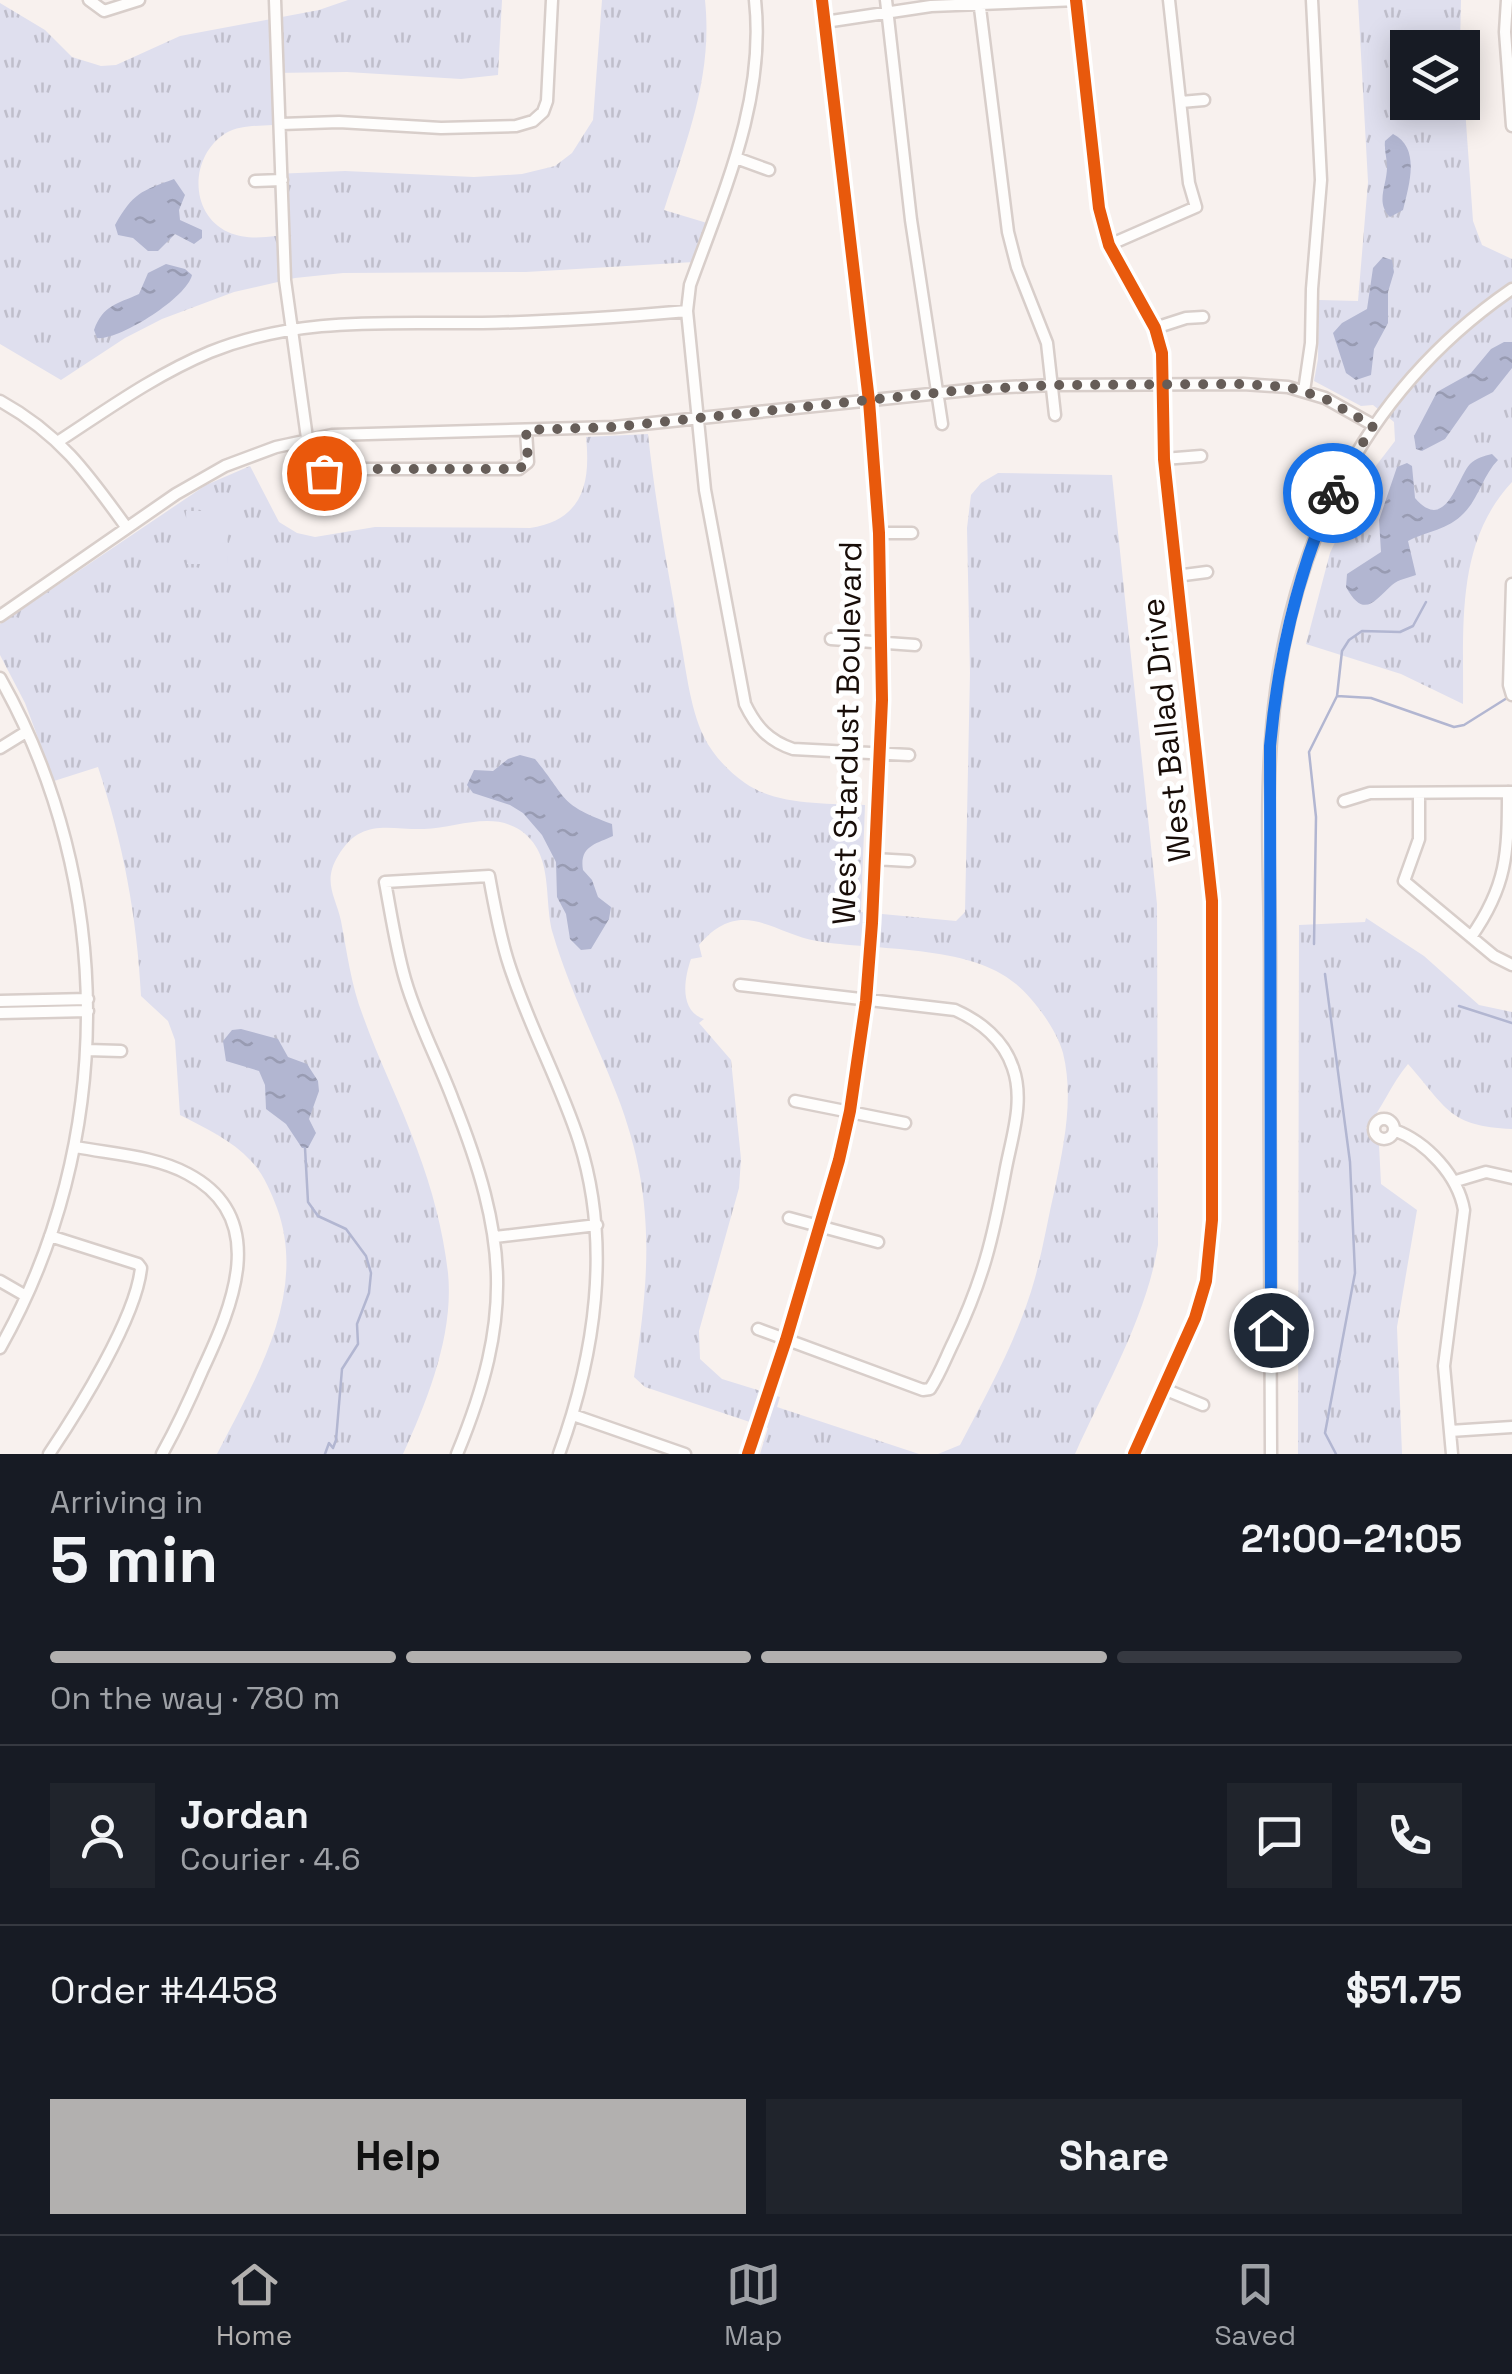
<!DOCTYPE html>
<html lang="en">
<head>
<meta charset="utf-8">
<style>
	body { margin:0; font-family:"Space Grotesk",sans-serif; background:#20242c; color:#f1f3f6; height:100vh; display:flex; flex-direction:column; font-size:38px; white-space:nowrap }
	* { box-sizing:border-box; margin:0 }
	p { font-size:32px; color:#9ea1a6 }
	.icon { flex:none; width:55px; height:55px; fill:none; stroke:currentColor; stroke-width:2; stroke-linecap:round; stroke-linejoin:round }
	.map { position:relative; height:1454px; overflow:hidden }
	.sheet { display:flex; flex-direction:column; background:#171b24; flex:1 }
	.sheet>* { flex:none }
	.tools { position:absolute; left:1390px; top:30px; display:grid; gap:20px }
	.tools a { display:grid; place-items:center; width:90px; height:90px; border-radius:0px; background:#171b24; box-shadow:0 5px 25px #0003; font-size:50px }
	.pin { position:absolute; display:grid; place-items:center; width:85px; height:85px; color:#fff; margin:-42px; border:5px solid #fff; border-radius:50%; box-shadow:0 2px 10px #0007 }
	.courier { position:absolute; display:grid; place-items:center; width:100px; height:100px; margin:-50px; border:8px solid #1a73e8; border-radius:50%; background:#fff; color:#222; box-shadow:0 2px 12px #0007 }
	.head em { font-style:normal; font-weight:700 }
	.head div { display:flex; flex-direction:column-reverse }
	.head { display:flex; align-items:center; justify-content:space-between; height:170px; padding:0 50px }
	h1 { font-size:65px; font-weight:700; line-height:75px }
	.bar { display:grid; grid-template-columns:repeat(4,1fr); gap:15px 10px; align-content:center; height:120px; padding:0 50px }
	.bar i { height:12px; border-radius:8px; background:#363941 }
	.bar .current { background:#b2b0af }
	.bar p { grid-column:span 4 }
	.line { display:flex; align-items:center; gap:25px; padding:0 50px; border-top:2px solid #363941 }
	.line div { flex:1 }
	.round { display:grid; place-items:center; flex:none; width:105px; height:105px; border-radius:0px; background:#20242c }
	.button { display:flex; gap:20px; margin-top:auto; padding:20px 50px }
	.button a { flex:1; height:115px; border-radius:0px; background:#b2b0af; color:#111; font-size:40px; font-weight:700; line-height:115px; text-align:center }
	.button a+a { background:#20242c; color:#f1f3f6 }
	.tab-bar { display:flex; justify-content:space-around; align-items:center; height:140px; border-top:2px solid #363941; background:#171b24; font-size:28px; color:#9ea1a6 }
	.tab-bar a { display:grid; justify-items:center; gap:5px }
	.tab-bar .current { color:#b2b0af }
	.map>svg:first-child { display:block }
	.grass { fill:url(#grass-tufts) }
	.garden { fill:#dfdfee }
	.water { fill:url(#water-ripples) }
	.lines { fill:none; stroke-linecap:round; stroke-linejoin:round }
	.stream { stroke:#b2b6d1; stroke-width:2.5 }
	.minor-casing { stroke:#d8ceca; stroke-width:15 }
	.minor { stroke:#fefdfc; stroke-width:10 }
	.cycleway-casing { stroke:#fff; stroke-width:19 }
	.cycleway { stroke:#e8590c; stroke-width:12 }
	.done { stroke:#665d58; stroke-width:10; stroke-dasharray:0 18 }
	.route { stroke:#1a73e8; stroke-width:12 }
	.labels { text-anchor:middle; stroke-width:10; stroke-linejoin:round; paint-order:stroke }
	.street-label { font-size:32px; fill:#180d08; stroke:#fff }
</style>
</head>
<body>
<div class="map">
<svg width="1512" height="1454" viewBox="0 0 1512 1454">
	<defs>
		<pattern id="grass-tufts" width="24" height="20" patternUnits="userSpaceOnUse" patternTransform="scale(2.5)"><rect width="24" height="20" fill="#dfdfee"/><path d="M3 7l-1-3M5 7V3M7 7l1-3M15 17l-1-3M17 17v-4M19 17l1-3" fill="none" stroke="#bfbecb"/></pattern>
		<pattern id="water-ripples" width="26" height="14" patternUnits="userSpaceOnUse" patternTransform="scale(2.5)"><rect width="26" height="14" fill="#b2b6d1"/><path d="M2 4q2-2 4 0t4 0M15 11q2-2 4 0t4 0" fill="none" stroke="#989bb2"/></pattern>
	</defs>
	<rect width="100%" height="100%" fill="#f8f1ee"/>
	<path class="grass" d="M348,0H502L498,75L461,79L347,72L272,73L273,125C258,126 240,125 226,133C190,155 188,213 228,232C243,239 260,238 276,236L274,174L345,171L474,177L522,174L555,166L572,153L593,120L602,0H705C713,76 687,139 664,210L707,223L694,262L526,272L343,273L295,278L234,292L162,319L125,338L61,380L0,344V3L45,30L72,57L101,66L116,65L180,36L319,10Z
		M1358,0H1461L1460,47L1408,48V102H1462L1463,80L1473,221L1482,245L1512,259V482C1455,543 1464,627 1463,704L1401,674L1306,644L1330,553L1362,484L1395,441L1394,422L1373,405L1361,406L1314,381L1318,359L1319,300L1358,301L1368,182Z
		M648,434C655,500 667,566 679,632C686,666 689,706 704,737C713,755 728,771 745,783C778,806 826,803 865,805L861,912L956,921L965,912L970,673L967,528L971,495L981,483L998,473L1112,475L1157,904L1158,1245C1146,1318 1105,1387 1075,1454H938L960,1445C988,1392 1019,1336 1035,1278C1043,1249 1048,1218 1055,1188C1064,1144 1074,1098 1063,1053C1057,1030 1034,999 1016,984C969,944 875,951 817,941C772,933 741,896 699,945L702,957L691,959C684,979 679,1011 704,1019L699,1023L731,1060L741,1159L739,1188L699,1331L700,1359L722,1379L780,1397L777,1407L919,1454H760L768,1428L645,1387L634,1377C650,1273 656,1196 617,1095C596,1041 569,989 553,934C543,898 555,854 520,830C491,811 456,828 424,829C389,830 361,817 338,856C322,882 336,897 341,921C347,952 351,985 363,1016C379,1061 401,1104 417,1149C432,1189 443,1230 448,1273C454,1334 428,1399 403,1454H217C256,1378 308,1294 277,1208C271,1192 263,1173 251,1161C232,1140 205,1128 180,1115L175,1040L168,1021L141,996C137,916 123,843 98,767L54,781L25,703L0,655V624L206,485L250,466L279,522L297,533L315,537L375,527L530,528C582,520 591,485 586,437Z
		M1366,918L1424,956L1479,1005L1512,1012V1129C1448,1126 1447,1108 1408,1064C1391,1084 1382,1109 1366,1128L1379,1144L1381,1184L1417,1210L1397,1327L1402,1454H1298L1299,925L1365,922Z"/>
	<path class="garden" d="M186,511H227L228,564H187Z"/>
	<path class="water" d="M1393,134C1421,148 1409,185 1403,210L1390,217C1375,202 1387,186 1387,167C1387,158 1384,150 1385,141Z
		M174,179L185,195L179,210L180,220L202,230V238L194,244L175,234L158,251H148L133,238L118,235L115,225C133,193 141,191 174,179Z
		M1383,257L1392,260L1394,272L1388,292V323L1374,349L1371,375L1356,380L1346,373L1333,333L1342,323L1367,309L1373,268Z
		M166,264L185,269L192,275C187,298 118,341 97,338L94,330C103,305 117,304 139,294L148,273Z
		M1504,342H1512V368L1493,392L1469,405L1445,439L1422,451L1416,449L1414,436L1437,392L1471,373L1491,349Z
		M1492,454L1498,460C1483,475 1479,498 1464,513C1448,530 1427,531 1408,541L1416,575C1408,578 1399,579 1392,585C1375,600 1364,620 1346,587L1347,574L1381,552L1379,520L1397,467L1407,463L1412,466L1415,498C1446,534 1457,478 1470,464C1476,458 1484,456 1492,454Z
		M520,755L535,759C568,799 558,804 612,824L613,836C596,844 579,846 583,870L592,880L598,897L611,907L609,919L591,949L581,950L570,939L566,914L557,897L556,862L542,835L523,813L510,805L473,793L467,785L474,770L493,771L508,759Z
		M241,1029L278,1039L288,1057L307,1064L318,1081L319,1091L309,1119L316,1133L308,1148H302L286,1124L266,1109L265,1085L259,1071L226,1061L223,1041L232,1030Z"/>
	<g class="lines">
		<path class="stream" d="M1337,696L1371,698L1454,727L1464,725L1507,698
			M1314,944L1316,817L1309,752L1337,696L1342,651L1349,640L1362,631L1400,632L1413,626L1426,602
			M1325,974L1350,1162L1355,1273L1325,1433L1336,1454
			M1459,1006L1512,1023
			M305,1148L308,1202L318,1216L346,1229L366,1256L371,1273L369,1293L357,1324L358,1344L342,1369L336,1440L333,1448L329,1443L325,1454"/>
		<defs>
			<path id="minor" d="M89,0L104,11L139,0
				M275,0L285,280L307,438L315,465L324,473L360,469H519L528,462L526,431
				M755,0C766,100 723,193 690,285L687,311L705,490L745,704C756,727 769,741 793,749L909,755
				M886,0L911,220L942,424
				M979,0L1008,232L1017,267L1047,343L1055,415
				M1076,0L1099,208L1109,245L1155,328L1162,353L1164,459L1212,901V1220L1206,1281L1195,1318L1134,1454
				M1507,0L1505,32L1512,126
				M825,22L931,6L1078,0
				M1181,102L1204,100
				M281,124L339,122L441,128L516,126L533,121L543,112L547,101L552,0
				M736,158L769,170
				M255,181L282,180
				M1109,245L1196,207L1189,183L1169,0
				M1155,328L1186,318L1203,317
				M1304,391L1311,343L1312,289L1321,180L1312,0
				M0,401C60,434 88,474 127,528
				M59,441C108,409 155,375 210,352C299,316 388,324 482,323C551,322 619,317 687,311
				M1164,459L1201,456
				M879,533H912
				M1176,576L1207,572
				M0,616L176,494L225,466L276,447L332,435L614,427L988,388L1053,385L1243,384L1288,387L1325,398L1373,425
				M831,639L915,645
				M0,678C116,883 116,1143 0,1348
				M1512,695L1509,685L1512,584
				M0,748L26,732
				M1419,793V839L1404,881L1494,956L1512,965
				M1344,801L1370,793L1512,792
				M874,859L909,861
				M1471,937C1507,886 1508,853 1508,792
				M740,985L955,1010C980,1021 1004,1040 1013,1068C1025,1102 1011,1139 1005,1173C993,1238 983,1280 954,1341C946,1357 940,1374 930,1389L923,1390L758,1329
				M0,1001L88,999
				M0,1013L88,1011
				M87,1050L121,1051
				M795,1101L905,1123
				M1374 1129a10 10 0 1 1 20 0a10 10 0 1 1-20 0Z
				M1394,1130C1427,1142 1458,1176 1464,1210L1444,1366L1452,1454
				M76,1147C112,1154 155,1156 188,1174C271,1218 232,1307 202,1371C190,1399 177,1427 162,1454
				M1456,1181L1486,1172L1512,1178
				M789,1218L878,1242
				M495,1237L597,1225
				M0,1281L26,1296
				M1164,1389L1203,1405
				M573,1415L685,1454
				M1450,1431L1512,1427
				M49,1454C78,1411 136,1318 141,1268L138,1264L50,1236
				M457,1454C514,1316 508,1238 453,1100C438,1060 417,1021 405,979C396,948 391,914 385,882L489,876C494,904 499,931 507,958C526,1021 559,1079 579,1141C612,1244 595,1355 559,1454
				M748,1454L786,1340L839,1160L850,1111L866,1001L872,923L882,700L879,533L869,401L822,0
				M1271,1454C1270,1297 1269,1140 1270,983C1271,903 1265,821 1271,741C1284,557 1358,395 1512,289"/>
		</defs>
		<use href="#minor" class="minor-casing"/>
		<use href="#minor" class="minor"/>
		<defs>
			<path id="cycleway" d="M1076,0L1099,208L1109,245L1155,328L1162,353L1164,459L1212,901V1220L1206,1281L1195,1318L1134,1454
				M748,1454L786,1340L839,1160L850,1111L866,1001L872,923L882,700L879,533L869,401L822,0"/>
		</defs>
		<use href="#cycleway" class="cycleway-casing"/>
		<use href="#cycleway" class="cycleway"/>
	</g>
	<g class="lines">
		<path class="done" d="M324,473L360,469H519L528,462L526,430L614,427L963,390L1054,385L1243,384L1288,387L1324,398L1373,426L1333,493"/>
		<path class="route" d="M1271,1330L1270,746C1278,658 1297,574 1333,493"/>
	</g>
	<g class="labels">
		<g class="street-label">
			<text transform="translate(1166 730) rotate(-96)" y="11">West Ballad Drive</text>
			<text transform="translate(847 733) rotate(-89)" y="11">West Stardust Boulevard</text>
		</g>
	</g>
</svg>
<div class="tools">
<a><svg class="icon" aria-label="layers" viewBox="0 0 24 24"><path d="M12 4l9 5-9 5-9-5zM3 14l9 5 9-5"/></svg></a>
</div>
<div class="pin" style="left:324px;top:473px;background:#ea580c"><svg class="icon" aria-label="bag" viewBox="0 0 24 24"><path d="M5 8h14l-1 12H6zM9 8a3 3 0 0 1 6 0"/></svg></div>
<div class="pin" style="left:1271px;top:1330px;background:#1f2937"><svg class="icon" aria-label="home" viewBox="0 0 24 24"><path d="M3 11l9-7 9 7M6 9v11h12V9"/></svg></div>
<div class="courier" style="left:1333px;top:493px"><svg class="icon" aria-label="bike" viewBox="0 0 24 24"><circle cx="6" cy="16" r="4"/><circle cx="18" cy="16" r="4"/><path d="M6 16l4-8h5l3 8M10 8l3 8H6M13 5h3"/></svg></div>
</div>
<section class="sheet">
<div class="head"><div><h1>5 min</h1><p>Arriving in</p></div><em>21:00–21:05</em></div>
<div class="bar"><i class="current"></i><i class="current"></i><i class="current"></i><i></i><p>On the way · 780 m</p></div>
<div class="line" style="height:180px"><a class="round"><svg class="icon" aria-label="person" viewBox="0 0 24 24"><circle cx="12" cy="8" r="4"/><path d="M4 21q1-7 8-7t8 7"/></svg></a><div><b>Jordan</b><p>Courier · 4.6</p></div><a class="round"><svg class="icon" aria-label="chat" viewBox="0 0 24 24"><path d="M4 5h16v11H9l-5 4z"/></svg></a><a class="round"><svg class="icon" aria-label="phone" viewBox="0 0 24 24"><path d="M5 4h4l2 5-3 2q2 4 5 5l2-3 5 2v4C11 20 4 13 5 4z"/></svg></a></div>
<div class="line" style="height:130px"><div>Order #4458</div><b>$51.75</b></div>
<div class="button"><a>Help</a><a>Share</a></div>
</section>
<nav class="tab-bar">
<a class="current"><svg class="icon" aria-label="home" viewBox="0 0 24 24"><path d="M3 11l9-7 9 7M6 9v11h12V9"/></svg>Home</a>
<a><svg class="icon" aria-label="map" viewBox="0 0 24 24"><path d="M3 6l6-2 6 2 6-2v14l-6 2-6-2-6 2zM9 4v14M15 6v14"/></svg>Map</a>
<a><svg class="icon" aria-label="saved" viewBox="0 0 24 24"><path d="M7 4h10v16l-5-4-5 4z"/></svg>Saved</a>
</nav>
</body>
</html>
